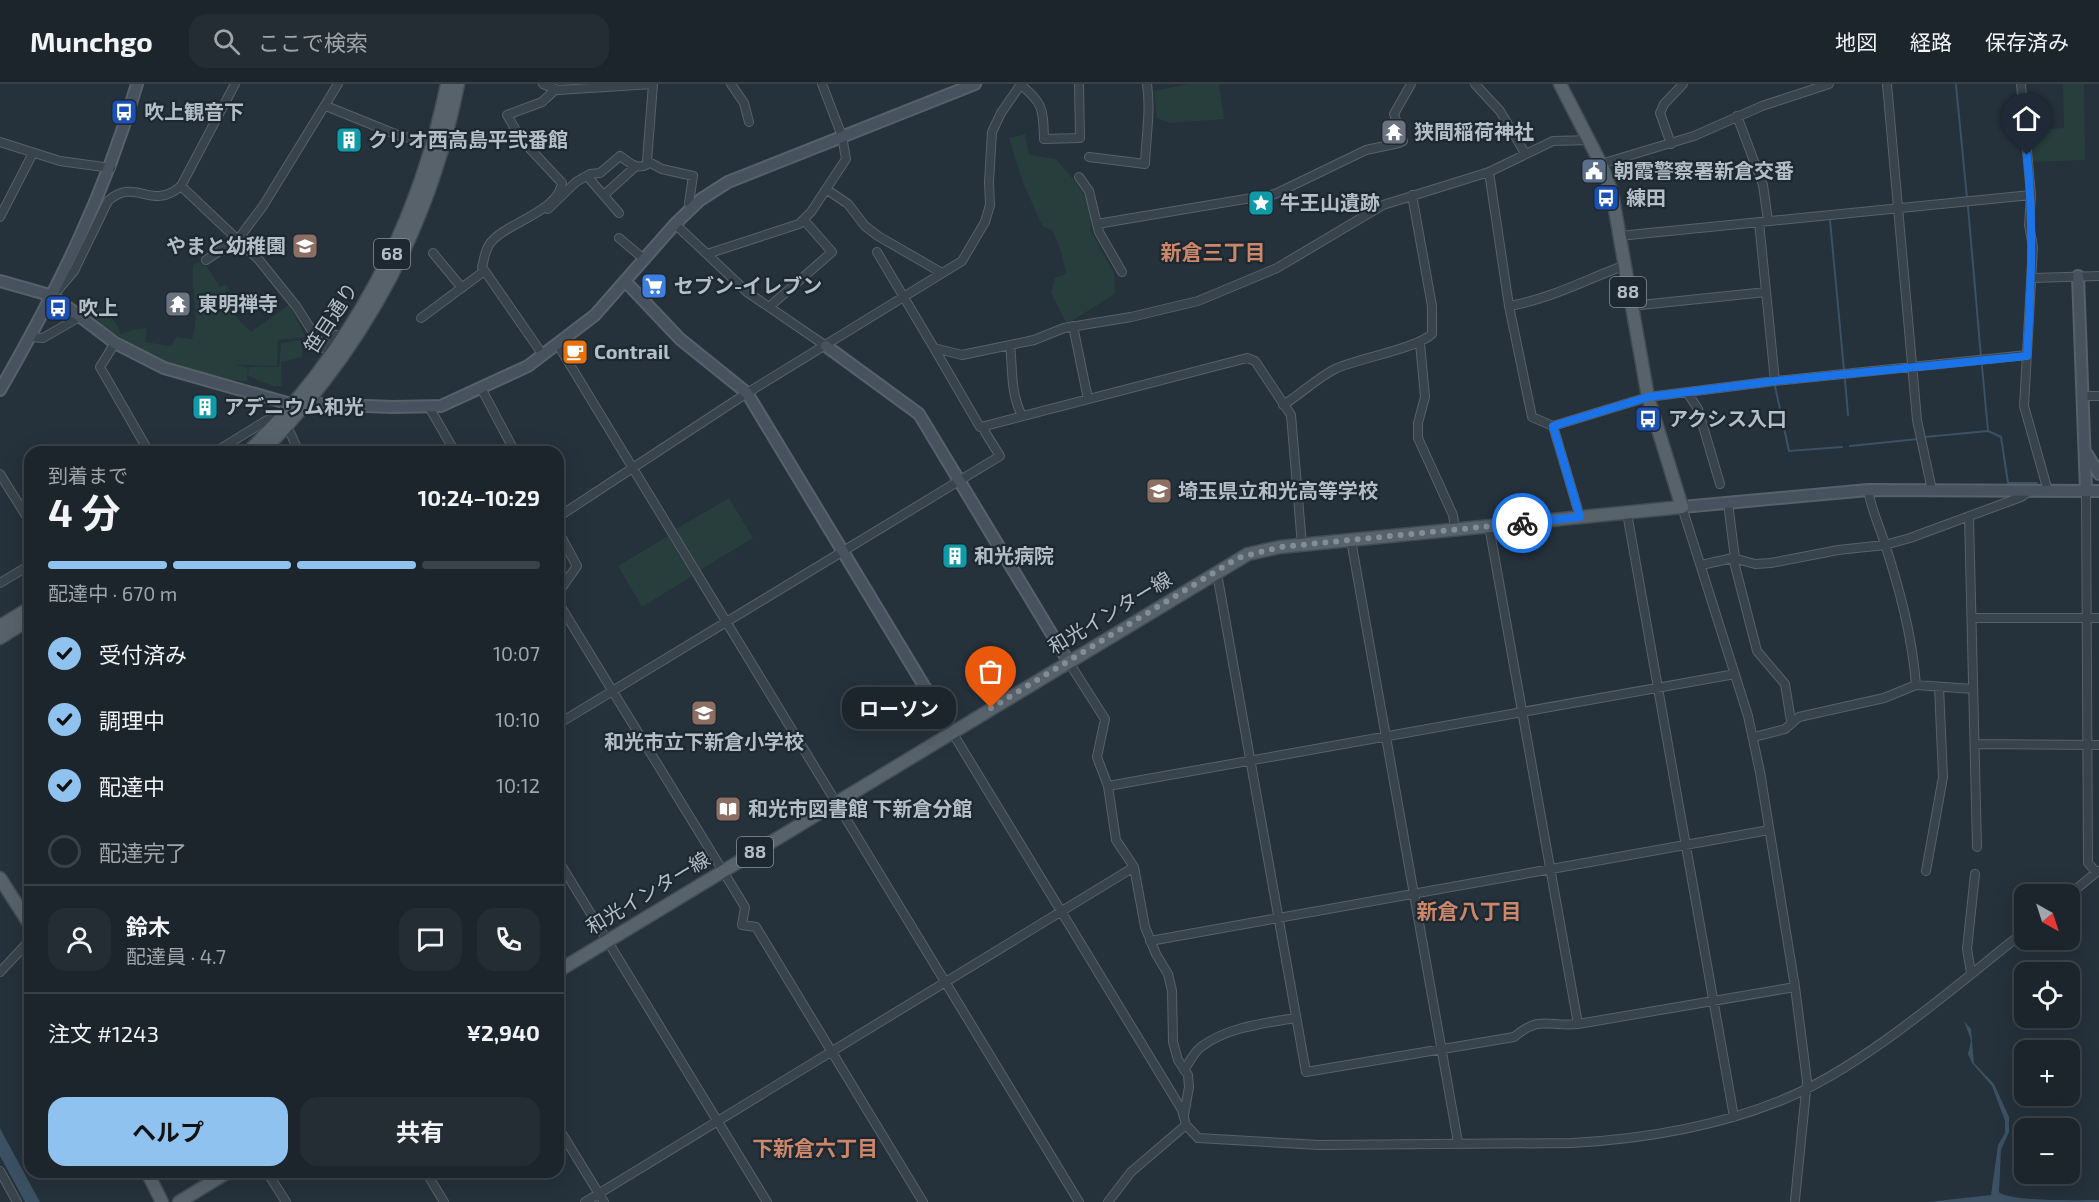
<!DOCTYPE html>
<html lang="ja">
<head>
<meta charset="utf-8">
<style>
	body { margin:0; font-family:"Exo 2","Noto Sans JP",sans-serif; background:#252d34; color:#f1f3f6; height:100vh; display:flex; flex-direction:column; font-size:22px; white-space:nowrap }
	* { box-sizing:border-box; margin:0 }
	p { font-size:20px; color:#a0a5a9 }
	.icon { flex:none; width:33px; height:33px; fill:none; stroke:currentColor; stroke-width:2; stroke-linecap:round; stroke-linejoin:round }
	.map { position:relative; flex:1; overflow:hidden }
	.drawer { position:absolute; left:24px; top:362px; width:540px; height:732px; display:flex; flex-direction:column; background:#1c252c; border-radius:18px; box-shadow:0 6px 24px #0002,0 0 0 2px #3a4248 }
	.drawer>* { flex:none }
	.needle { width:39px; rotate:141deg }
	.tools { position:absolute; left:2014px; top:800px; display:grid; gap:12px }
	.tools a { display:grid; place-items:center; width:66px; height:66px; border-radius:12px; background:#1c252c; box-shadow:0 6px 24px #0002,0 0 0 2px #3a4248; font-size:30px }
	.pin { position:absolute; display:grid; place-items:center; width:51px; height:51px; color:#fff; margin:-62px -26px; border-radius:50% 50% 50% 0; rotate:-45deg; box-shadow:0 0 6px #0007 }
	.pin .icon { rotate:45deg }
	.courier { position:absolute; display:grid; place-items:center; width:60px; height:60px; margin:-30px; border:4px solid #1a73e8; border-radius:50%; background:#fff; color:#222; box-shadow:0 2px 8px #0007 }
	.bubble { position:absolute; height:42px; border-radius:18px; background:#1c252c; box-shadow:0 6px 24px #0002,0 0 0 2px #3a4248; font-size:20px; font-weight:700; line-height:42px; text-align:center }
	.head em { font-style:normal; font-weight:700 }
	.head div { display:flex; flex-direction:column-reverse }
	.head { display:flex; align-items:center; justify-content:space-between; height:102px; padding:0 24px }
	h1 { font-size:39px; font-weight:700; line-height:45px }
	.bar { display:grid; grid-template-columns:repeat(4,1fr); gap:9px 6px; align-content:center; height:72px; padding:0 24px }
	.bar i { height:8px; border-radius:4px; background:#3a4248 }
	.bar .on { background:#90c2f0 }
	.bar p { grid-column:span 4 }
	.line { display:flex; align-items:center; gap:15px; padding:0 24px; border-top:2px solid #3a4248 }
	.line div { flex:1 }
	.round { display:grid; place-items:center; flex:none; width:63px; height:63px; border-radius:18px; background:#252d34 }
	ol { padding:0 24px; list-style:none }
	li { display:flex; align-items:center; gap:18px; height:66px }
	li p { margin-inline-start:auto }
	li .icon { padding:6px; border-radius:50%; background:#90c2f0; color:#111; stroke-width:4 }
	li:last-child { color:#a0a5a9 }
	li i { width:33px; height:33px; border:3px solid #3a4248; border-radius:50% }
	.cta { display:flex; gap:12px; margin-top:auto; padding:12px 24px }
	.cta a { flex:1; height:69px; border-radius:18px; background:#90c2f0; color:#111; font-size:24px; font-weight:700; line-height:69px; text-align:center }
	.cta a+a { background:#252d34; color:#f1f3f6 }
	header { display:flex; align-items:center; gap:36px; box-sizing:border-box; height:84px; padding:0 30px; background:#1c252c; border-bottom:2px solid #3a4248 }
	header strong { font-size:28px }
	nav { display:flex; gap:33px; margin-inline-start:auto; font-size:21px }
	.search { width:420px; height:54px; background:#252d34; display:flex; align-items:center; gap:15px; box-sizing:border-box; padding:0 21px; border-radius:18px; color:#a0a5a9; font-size:22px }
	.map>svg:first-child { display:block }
	.green { fill:#283e3c }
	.water { fill:#3c5163 }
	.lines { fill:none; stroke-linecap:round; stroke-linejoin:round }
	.stream { stroke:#3c5163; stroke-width:2 }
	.street-casing { stroke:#576169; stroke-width:10 }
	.secondary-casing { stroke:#576169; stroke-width:14 }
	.primary-casing { stroke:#424c54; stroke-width:15 }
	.street { stroke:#39434b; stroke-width:8 }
	.secondary { stroke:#47525e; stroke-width:10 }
	.primary { stroke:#57626b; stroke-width:12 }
	.done { stroke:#828d95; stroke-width:6; stroke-dasharray:0 10.8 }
	.route { stroke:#1a73e8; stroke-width:8 }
	.labels { text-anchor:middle; stroke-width:4.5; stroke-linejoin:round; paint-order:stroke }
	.shield { fill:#1e2830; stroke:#879199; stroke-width:1.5 }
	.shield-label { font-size:18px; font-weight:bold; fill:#b4bec6 }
	.poi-label { font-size:20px; font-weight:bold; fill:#b4bec6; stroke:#1e2830; text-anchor:start }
	.street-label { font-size:20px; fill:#b4bec6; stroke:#1e2830 }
	.neighbourhood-label { font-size:21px; font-weight:bold; fill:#cc876a; stroke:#1e2830 }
</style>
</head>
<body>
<header>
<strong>Munchgo</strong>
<div class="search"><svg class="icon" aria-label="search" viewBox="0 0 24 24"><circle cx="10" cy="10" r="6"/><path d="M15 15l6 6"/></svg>ここで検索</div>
<nav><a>地図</a><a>経路</a><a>保存済み</a></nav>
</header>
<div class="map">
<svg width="2099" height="1118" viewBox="0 0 2099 1118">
	<rect width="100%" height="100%" fill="#25313b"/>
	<path class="green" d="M1188,0H1219L1224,35L1170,39L1157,34L1154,7Z
		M2063,0H2084L2085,76L2032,78L2028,47L2064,44Z
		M1025,50L1029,71L1056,75C1072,94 1097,118 1090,145L1114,189L1115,210L1067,240L1051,209L1055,194L1066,190L1061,167L1053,147L1042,142L1022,96L1009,54Z
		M198,178L207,183L220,203L226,200L229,205L224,210L236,233L251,248L289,221L306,253L278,256L277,282L236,281L248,284L247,297C192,295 134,268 93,233L98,223L115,237L121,250L136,245L147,244L145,258L171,262L176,253L192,255C201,230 190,207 193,181Z
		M302,256V273L281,278L282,302H273L248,292L249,283H279L281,259Z
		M729,414L753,454L700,486L676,445Z
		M668,452L692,492L642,523L618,482Z"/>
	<path class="water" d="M1964,937L1971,945L1974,979L1994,1000L2009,1033V1048L2001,1066L1999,1108C2010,1118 2079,1116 2099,1116V1118H1928L1991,1111L1998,1061L2005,1049V1037L1992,1002L1972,979L1968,970L1971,956Z
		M0,1044L3,1050L40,1118H25L0,1072Z"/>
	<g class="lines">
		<path class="stream" d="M1956,1L1967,114
			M1968,123L1981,273
			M1830,136L1844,286
			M1982,282L1988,347
			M1845,296L1848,331
			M1775,302L1789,367L1842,363
			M1925,353L1988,347L2001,353L2008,399H2037
			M1850,362L1918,355"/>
		<defs>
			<path id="street" d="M543,0L558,6L653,0
				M653,0L647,77L662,85L693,92L689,119L692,123
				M731,0L744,19L749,38
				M1475,0L1500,27L1525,69
				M1887,0L1917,336L1932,406
				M2021,0L2031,111L2029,141L2033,163L2024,322L2048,407
				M1021,1C1044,20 1043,26 1044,55L1080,54L1079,0
				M326,22L400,52L433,59
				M1737,32L1763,101L1768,137
				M0,58L60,77L111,84
				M1671,60L1660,29L1664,20L1683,0
				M1089,73L1145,80C1146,52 1151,27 1147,0
				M1601,80L1694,52L1762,22L1829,0
				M1489,88L1509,222L1532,333L1553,342L1580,433
				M587,92L619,129
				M1079,93L1089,107L1099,148L1122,188
				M181,102L259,176L296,222L323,264L336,251L343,256
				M826,105L848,120L865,142L878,152L942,189
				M604,111L636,82
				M548,125L576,98L590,90L600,89L620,72C629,78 637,87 648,80
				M0,133L33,69
				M1759,138L1775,297
				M675,140L747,208L826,262
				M1097,140L1275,110L1366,66L1399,59L1403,57L1394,30L1411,0
				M1619,152L2031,111
				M619,154L644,175
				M877,168L934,264L962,271L1034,256L1064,244L1131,233L1198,217L1277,184L1383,121L1489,88L1553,57L1590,56
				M433,169L462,204
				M707,170L799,140L811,128L846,75L842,52L822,0
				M206,176L239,154L263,122L338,0
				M2031,194L2099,192
				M58,206L74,187L108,117C136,92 151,128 181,102L235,0
				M1509,222C1550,215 1585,196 1623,182
				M1631,222L1766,208
				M769,223L832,168L804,136
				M421,234L483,188
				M1073,242L1088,315
				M31,253L43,254L81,232
				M115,259L100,283L149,368
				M1420,259L1425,313L1418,339V354L1453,431L1455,445
				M558,261L1079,1118
				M1010,261C1013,286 1010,308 1022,332
				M934,264L980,343L984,344
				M543,271L482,183C484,176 485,167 489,161C503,139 558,129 562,99L521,55L507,31L542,18L556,5
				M481,304L515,368
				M1687,308L1698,325L1720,400
				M2084,312H2099
				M1283,321C1301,310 1318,293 1337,284C1361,274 1417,264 1432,250V222L1412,111
				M429,323L455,368
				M287,342L299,368
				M1553,342L1648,313L1775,297L2027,271
				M215,368L267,336L280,334
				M0,390L30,438
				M1868,406C1871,423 1877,437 1883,454C1899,503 1912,550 1916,601
				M2086,407L2088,779L2096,788
				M1728,419L1735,474
				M1682,423L1748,632L1760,688L1795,903L1807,997L1795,1116
				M1627,429L1734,1033
				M1969,432L1977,763
				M558,433L747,309L962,177L985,138L990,121L989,98L992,48L1001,29L1021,0
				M1489,442L1578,940
				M558,447L577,482L558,509
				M1351,456L1458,1058
				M1733,474L1757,567L1785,600L1791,637
				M1701,481L1733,474L1755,480L1771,479L1838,466L1885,461L1910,454L2021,413L2030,407
				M1214,488L1218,495L1306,988L1514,953C1540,931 1548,943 1578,940L1795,903
				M0,499L30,481
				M558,518L745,823L742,841L756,843L923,1118
				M1972,534H2099
				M1068,577L1105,635L1097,673L1108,702L1116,756L1134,783L1145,843L1156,870L1168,890L1172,907L1173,958L1178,976L1188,991L1189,1003L1184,1031
				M558,640L1000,372L985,348V342L1247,274L1255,277L1291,331L1302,461
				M952,648L1182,1026L1186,1041L1198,1054L1319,1061L1572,1059C1642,1055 1716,1043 1782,1016C1864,983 1955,902 2025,847
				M1754,653L1785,645L1799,633L1884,614L1916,601L1973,605
				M1975,660L2099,661
				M1108,702L1735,590
				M558,776L767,1118
				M1926,787L1943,693L1939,603
				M2070,810L2098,787
				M1150,857L1769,746
				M0,888L30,856
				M1971,889L1967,865L1975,790
				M1184,986C1189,979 1194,968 1201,963C1227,943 1265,939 1296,934
				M558,1043L604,1118
				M0,1087L17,1118
				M267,1088L286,1118
				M426,1088L444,1118
				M585,1118L1134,783
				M1108,1118L1131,1088L1186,1041"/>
			<path id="secondary" d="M2078,192L2086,407
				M0,197L53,212L115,259L164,284L287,319L393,323L441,322L528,282L595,231L675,140L700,116L728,98L975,0
				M625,197L680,255L747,309L952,648
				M826,262L919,330L1068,577
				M0,306C57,207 105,110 137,0
				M2087,370L2099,390
				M1682,423L1868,406L2099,407"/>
			<path id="primary" d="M248,368C352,266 418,142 447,0
				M262,368C364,265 430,142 458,0
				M0,542L30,524
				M0,554L30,535
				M0,794L30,841
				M558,887L1248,470L1280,463L1682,423L1648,313L1612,109L1601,80L1560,0
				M147,1088L162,1118
				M179,1118L228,1088"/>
		</defs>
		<use href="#street" class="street-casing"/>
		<use href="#secondary" class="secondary-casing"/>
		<use href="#primary" class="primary-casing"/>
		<use href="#street" class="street"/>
		<use href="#secondary" class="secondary"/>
		<use href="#primary" class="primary"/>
	</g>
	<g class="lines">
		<path class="done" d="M991,624L1238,474L1280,463L1522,439"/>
		<path class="route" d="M1522,439L1580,433L1553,342L1648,313L1775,297L2027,272C2031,204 2034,138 2027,71"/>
	</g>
	<defs>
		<symbol id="bus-square" viewBox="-11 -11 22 22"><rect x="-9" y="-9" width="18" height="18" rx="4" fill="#1a4fb4" stroke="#1e2830"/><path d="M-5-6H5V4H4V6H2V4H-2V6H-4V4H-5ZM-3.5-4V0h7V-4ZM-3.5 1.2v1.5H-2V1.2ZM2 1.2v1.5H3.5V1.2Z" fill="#fff"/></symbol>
		<symbol id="temple-square" viewBox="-11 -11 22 22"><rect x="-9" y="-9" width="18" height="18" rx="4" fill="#6b7280" stroke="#1e2830"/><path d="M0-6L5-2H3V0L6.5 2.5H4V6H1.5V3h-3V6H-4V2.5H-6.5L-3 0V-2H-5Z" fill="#fff"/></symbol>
		<symbol id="building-square" viewBox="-11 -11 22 22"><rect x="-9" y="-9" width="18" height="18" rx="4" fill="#0f9aa8" stroke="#1e2830"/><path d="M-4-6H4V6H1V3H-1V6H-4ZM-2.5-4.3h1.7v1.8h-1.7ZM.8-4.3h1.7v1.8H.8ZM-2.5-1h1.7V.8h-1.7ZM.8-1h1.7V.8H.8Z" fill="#fff"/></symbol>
		<symbol id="civic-square" viewBox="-11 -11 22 22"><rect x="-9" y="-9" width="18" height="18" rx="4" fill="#5c6f8a" stroke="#1e2830"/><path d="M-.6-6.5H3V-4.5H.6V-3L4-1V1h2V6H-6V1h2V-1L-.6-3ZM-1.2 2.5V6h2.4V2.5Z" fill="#fff"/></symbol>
		<symbol id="sight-square" viewBox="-11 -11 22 22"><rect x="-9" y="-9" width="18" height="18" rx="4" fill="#0f9aa8" stroke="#1e2830"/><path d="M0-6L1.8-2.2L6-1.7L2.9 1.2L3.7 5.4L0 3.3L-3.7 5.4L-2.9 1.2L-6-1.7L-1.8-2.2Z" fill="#fff"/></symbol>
		<symbol id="school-square" viewBox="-11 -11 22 22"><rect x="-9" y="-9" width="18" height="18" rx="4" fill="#8d6e63" stroke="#1e2830"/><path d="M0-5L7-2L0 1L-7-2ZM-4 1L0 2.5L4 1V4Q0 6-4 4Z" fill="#fff"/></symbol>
		<symbol id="supermarket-square" viewBox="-11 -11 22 22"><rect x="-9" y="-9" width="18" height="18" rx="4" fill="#3f7fe0" stroke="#1e2830"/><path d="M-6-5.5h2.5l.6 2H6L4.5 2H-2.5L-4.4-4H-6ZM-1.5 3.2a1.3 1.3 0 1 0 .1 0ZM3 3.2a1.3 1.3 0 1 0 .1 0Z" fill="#fff"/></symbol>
		<symbol id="cafe-square" viewBox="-11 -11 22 22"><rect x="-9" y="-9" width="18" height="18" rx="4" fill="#e8710a" stroke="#1e2830"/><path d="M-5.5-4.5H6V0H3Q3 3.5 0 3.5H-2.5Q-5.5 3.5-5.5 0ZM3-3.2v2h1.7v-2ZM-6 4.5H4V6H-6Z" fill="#fff"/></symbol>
		<symbol id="library-square" viewBox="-11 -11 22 22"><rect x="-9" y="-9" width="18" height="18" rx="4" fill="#8d6e63" stroke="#1e2830"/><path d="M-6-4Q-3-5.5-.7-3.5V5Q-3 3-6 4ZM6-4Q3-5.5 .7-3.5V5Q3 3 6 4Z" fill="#fff"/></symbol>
	</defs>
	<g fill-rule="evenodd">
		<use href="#bus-square" x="109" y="13" width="30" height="30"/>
		<use href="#temple-square" x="1379" y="33" width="30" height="30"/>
		<use href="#building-square" x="334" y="41" width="30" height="30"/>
		<use href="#civic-square" x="1579" y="72" width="30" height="30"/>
		<use href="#bus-square" x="1591" y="99" width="30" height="30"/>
		<use href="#sight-square" x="1246" y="104" width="30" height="30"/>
		<use href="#school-square" x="290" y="147" width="30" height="30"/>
		<use href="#supermarket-square" x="639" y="187" width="30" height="30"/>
		<use href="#temple-square" x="163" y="205" width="30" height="30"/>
		<use href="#bus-square" x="43" y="209" width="30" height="30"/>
		<use href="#cafe-square" x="560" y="253" width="30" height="30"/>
		<use href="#building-square" x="190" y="308" width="30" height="30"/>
		<use href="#bus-square" x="1633" y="320" width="30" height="30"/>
		<use href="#school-square" x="1144" y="392" width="30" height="30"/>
		<use href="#building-square" x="940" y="457" width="30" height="30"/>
		<use href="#school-square" x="689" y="614" width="30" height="30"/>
		<use href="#library-square" x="713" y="710" width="30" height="30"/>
	</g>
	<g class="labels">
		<g class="shield">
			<rect x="374" y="155" width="36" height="30" rx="4.5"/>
			<rect x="1610" y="193" width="36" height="30" rx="4.5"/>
			<rect x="737" y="753" width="36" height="30" rx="4.5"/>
		</g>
		<g class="shield-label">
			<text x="392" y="176">68</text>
			<text x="1628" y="214">88</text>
			<text x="755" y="774">88</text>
		</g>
		<g class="poi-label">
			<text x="144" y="35">吹上観音下</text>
			<text x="1414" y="55">狭間稲荷神社</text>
			<text x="368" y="63">クリオ西高島平弐番館</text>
			<text x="1614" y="94">朝霞警察署新倉交番</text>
			<text x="1626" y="121">練田</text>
			<text x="1280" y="126">牛王山遺跡</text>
			<text x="286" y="169" text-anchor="end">やまと幼稚園</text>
			<text x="674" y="209">セブン-イレブン</text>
			<text x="198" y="227">東明禅寺</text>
			<text x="78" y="231">吹上</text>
			<text x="594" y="275">Contrail</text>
			<text x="224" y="330">アデニウム和光</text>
			<text x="1668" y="342">アクシス入口</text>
			<text x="1178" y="414">埼玉県立和光高等学校</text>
			<text x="974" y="479">和光病院</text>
			<text x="704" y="665" text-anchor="middle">和光市立下新倉小学校</text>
			<text x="748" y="732">和光市図書館 下新倉分館</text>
		</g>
		<g class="street-label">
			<text transform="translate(331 234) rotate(-57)" y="7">笹目通り</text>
			<text transform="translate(1110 529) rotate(-31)" y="7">和光インター線</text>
			<text transform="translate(648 809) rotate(-31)" y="7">和光インター線</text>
		</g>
		<g class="neighbourhood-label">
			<text x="1213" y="176">新倉三丁目</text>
			<text x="1469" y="835">新倉八丁目</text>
			<text x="815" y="1072">下新倉六丁目</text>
		</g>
	</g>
</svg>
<div class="tools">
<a><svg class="needle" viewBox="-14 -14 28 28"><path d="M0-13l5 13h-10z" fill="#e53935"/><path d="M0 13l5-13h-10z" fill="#a0a5a9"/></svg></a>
<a><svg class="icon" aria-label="locate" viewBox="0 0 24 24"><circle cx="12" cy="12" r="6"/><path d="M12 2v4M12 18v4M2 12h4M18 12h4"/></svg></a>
<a>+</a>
<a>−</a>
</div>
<div class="pin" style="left:991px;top:624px;background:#ea580c"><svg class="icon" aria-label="bag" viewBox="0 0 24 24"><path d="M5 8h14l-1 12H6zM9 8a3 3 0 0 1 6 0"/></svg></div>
<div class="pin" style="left:2027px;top:71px;background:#1f2937"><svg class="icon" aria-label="home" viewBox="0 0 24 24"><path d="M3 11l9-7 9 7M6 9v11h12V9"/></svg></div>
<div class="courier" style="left:1522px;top:439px"><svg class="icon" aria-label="bike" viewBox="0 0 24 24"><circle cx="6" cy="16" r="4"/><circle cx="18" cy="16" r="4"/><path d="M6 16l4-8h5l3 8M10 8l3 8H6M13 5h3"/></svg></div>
<div class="bubble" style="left:842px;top:603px;width:114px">ローソン</div>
<section class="drawer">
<div class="head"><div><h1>4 分</h1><p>到着まで</p></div><em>10:24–10:29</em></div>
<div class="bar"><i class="on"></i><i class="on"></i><i class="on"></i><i></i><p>配達中 · 670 m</p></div>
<ol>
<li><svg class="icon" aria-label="check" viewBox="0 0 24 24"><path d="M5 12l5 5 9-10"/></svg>受付済み<p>10:07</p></li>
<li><svg class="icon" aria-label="check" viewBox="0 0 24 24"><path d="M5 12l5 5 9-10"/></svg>調理中<p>10:10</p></li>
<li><svg class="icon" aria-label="check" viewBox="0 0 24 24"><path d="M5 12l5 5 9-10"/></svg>配達中<p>10:12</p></li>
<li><i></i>配達完了</li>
</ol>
<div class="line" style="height:108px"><a class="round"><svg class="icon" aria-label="person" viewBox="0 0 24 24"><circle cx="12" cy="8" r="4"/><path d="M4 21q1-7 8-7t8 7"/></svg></a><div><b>鈴木</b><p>配達員 · 4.7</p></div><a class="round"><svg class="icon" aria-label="chat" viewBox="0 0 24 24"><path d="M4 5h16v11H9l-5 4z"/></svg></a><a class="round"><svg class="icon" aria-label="phone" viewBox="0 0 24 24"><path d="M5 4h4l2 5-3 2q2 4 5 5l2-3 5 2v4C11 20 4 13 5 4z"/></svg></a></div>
<div class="line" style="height:78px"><div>注文 #1243</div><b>¥2,940</b></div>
<div class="cta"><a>ヘルプ</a><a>共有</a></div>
</section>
</div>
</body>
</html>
